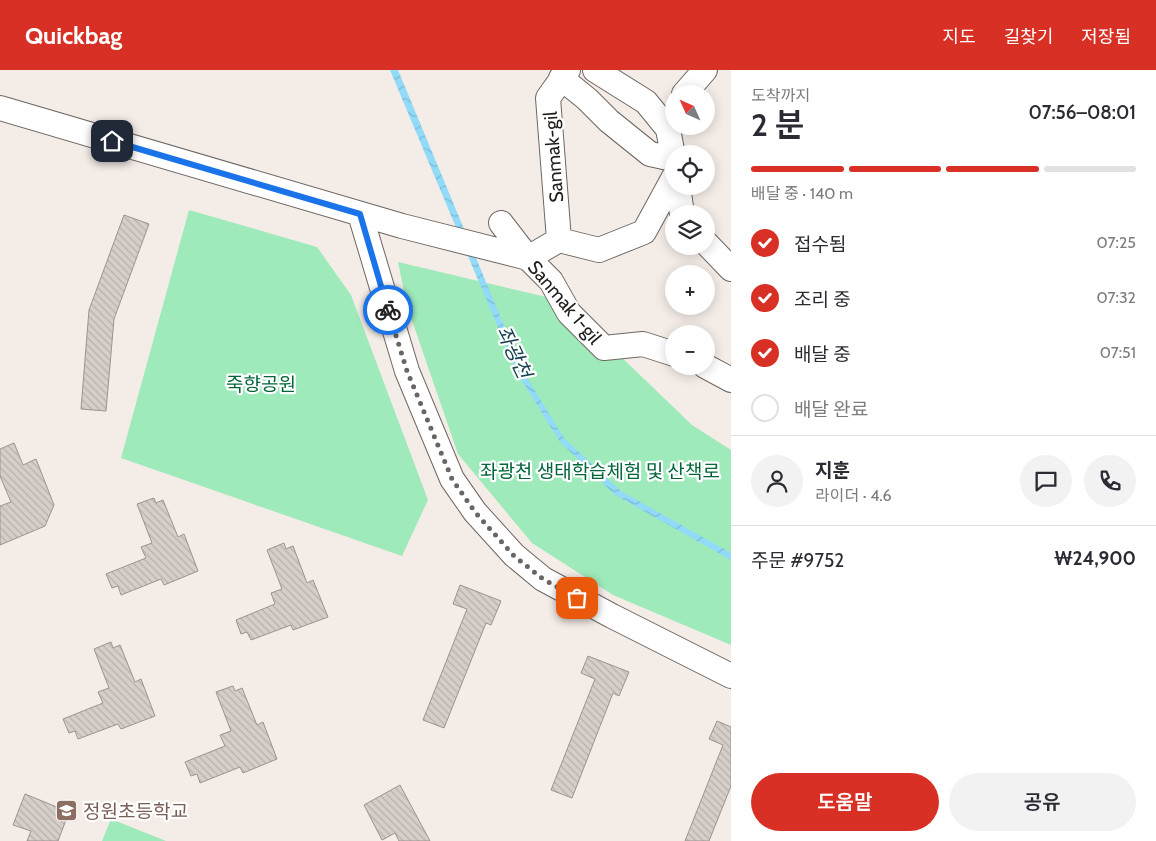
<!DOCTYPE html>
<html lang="ko">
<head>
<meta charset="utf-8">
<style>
	body { margin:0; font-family:Cabin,"Noto Sans KR",sans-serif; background:#f2f2f3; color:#2b2b33; height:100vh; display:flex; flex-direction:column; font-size:19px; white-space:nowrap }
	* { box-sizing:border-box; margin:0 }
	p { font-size:16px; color:#7c7c81 }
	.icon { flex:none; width:28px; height:28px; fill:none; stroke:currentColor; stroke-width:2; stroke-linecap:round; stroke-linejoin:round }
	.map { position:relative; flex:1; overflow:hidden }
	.drawer { display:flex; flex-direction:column; background:#fff; width:425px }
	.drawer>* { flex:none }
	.needle { width:32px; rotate:315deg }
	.controls { position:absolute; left:665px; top:15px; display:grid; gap:10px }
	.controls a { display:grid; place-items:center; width:50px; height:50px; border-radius:50%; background:#fff; box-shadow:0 2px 12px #0003; font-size:25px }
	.pin { position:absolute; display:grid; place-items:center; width:42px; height:42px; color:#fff; margin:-21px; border-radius:10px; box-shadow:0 2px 8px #0006 }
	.courier { position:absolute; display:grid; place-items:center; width:50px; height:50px; margin:-25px; border:4px solid #1a73e8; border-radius:50%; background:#fff; color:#222; box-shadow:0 1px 6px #0007 }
	.overview em { font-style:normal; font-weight:600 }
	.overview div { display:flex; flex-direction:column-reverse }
	.overview { display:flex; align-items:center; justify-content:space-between; height:85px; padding:0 20px }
	h1 { font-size:32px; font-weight:600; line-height:38px }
	.bar { display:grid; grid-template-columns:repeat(4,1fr); gap:8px 5px; align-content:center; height:60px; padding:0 20px }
	.bar i { height:6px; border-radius:4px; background:#e1e1e2 }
	.bar .on { background:#d93025 }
	.bar p { grid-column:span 4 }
	.line { display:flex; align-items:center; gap:12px; padding:0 20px; border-top:1px solid #e1e1e2 }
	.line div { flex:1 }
	.round { display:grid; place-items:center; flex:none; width:52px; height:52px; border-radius:26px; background:#f2f2f3 }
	ol { padding:0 20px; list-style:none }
	li { display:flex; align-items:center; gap:15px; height:55px }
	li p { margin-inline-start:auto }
	li .icon { padding:5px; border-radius:50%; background:#d93025; color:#fff; stroke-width:4 }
	li:last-child { color:#7c7c81 }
	li i { width:28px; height:28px; border:2px solid #e1e1e2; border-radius:50% }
	.primary-button { display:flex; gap:10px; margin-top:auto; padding:10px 20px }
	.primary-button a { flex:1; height:58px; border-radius:30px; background:#d93025; color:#fff; font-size:20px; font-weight:600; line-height:58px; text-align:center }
	.primary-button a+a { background:#f2f2f3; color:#2b2b33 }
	header { display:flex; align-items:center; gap:30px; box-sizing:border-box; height:70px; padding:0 25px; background:#d93025; color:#fff }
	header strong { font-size:24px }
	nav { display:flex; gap:28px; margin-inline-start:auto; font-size:18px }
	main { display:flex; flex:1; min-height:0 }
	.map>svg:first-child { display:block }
	.green { fill:#9feaba }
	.water { fill:url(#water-waves) }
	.building { fill:url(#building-back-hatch); stroke:#9b938e }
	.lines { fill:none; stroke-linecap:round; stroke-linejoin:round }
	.minor-casing { stroke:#6e6662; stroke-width:26 }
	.minor { stroke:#fff; stroke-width:24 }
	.done { stroke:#6a6562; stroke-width:5; stroke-dasharray:0 9 }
	.route { stroke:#1a73e8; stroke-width:6 }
	.labels { text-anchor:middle; stroke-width:4.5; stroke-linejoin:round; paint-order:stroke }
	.street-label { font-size:19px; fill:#1f1c1a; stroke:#fff }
	.park-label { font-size:19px; fill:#02653a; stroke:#fff }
	.education-label { font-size:19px; fill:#785e54; stroke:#fff; text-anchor:start }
	.water-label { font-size:20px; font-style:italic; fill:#174151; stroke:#fff }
</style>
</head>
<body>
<header>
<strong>Quickbag</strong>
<nav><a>지도</a><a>길찾기</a><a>저장됨</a></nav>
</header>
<main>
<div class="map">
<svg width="731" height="771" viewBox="0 0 731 771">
	<defs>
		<pattern id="water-waves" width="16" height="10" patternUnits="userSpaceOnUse" patternTransform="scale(1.25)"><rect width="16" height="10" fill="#91daf8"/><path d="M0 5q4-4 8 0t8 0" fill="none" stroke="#7dbad4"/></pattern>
		<pattern id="building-back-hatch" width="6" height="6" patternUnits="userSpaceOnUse" patternTransform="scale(1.25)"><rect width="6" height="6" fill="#d6cec9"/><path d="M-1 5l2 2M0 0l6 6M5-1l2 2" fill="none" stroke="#b7b0ac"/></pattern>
	</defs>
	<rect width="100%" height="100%" fill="#f4ece7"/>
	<path class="green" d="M189,140L317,177L351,225L428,430L402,486L121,388Z
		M398,192L563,231L692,355L731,380V575L613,525L532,473L458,384L407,236Z
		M111,749L166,771H102Z"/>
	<path class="water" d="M390,0H398L523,301L564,368L621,421L731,483V490L615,425L560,372L517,303Z"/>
	<path class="building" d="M124,145L149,154L114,249L106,341L81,339L89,240Z
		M14,373L23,395L36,389L54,435L45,456L0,475V436L11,432L0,406V379Z
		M154,428L156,433L163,430L178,467L184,464L198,501L164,515L161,509L121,525L118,516L112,518L106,504L146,488L141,477L152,473L137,434Z
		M284,473L286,479L293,476L307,513L313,510L328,547L293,560L291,555L251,570L247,562L241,564L236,550L275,534L271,523L282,519L267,480Z
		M460,515L501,531L491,555L486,553L444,658L423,650L467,539L453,534Z
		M111,572L113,578L120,575L135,612L141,609L155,646L121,659L118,654L78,669L75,661L69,663L63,649L103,633L98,622L109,618L94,579Z
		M588,586L629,602L619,626L613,623L572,728L551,720L595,609L581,603Z
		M233,616L235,621L242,618L257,655L263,652L277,689L243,703L240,697L200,713L197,704L191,706L185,692L225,676L220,665L231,661L216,622Z
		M717,651L731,657V716L709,771H685L723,675L709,669Z
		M400,715L430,771H399L395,763L382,770L364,735Z
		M25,724L69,742L58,771H27L31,761L13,755Z"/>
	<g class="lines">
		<defs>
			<path id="minor" d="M595,0L646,32L668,59L674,91
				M561,8L587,29L609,51L650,84L673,89
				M684,24L705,0
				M0,38L402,156L528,188L559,170L548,28L568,0
				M678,116L682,144
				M360,144L407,301L452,409L475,442L514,485L543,509L612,546L731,606
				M501,153L528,188L551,211L569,243L604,278L643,274L674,284
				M559,170L599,180L644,162L674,107
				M706,173L731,199
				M705,296L731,310"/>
		</defs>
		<use href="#minor" class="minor-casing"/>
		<use href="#minor" class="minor"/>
	</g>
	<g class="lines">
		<path class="done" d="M388,240L407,301L452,409L475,442L514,486L543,509L577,528"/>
		<path class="route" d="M112,71L360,144L388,240"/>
	</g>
	<defs>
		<symbol id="school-square" viewBox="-11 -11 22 22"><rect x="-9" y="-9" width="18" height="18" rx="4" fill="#8d6e63" stroke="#fff"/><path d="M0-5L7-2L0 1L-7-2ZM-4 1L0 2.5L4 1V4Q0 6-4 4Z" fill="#fff"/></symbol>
	</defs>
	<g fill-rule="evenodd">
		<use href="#school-square" x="54" y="728" width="25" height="25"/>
	</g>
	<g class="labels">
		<g class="street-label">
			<text transform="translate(553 87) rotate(-94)" y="7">Sanmak-gil</text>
			<text transform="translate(565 232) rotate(50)" y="7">Sanmak 1-gil</text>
		</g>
		<g class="park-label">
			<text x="261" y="321">죽향공원</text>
			<text x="600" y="408">좌광천 생태학습체험 및 산책로</text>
		</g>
		<g class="education-label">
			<text x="83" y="748">정원초등학교</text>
		</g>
		<g class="water-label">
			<text transform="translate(514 282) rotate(65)" y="7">좌광천</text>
		</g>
	</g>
</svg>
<div class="controls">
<a><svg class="needle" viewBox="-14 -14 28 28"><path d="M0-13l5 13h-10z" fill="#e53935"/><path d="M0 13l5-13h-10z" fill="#7c7c81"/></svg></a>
<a><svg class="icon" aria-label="locate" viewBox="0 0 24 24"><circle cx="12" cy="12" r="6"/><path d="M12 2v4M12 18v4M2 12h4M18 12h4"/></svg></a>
<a><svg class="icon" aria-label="layers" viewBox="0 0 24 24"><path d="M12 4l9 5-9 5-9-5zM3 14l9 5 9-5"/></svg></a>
<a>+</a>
<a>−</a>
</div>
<div class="pin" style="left:577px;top:528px;background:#ea580c"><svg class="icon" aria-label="bag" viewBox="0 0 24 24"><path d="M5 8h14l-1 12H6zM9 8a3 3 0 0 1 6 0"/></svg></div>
<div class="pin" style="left:112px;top:71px;background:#1f2937"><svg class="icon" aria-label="home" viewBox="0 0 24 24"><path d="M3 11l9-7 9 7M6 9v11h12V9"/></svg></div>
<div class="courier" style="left:388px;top:240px"><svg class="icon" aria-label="bike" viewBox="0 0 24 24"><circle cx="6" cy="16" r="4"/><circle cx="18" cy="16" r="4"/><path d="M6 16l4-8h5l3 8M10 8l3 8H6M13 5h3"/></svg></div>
</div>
<section class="drawer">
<div class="overview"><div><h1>2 분</h1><p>도착까지</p></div><em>07:56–08:01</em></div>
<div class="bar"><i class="on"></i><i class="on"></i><i class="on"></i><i></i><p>배달 중 · 140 m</p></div>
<ol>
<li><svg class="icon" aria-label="check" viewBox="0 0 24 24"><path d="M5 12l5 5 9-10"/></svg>접수됨<p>07:25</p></li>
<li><svg class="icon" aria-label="check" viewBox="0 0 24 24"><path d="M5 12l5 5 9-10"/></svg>조리 중<p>07:32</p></li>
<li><svg class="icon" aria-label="check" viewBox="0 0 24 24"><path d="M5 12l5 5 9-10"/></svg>배달 중<p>07:51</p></li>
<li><i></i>배달 완료</li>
</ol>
<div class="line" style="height:90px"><a class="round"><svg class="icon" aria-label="person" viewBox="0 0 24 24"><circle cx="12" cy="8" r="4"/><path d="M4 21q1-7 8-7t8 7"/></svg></a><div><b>지훈</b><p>라이더 · 4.6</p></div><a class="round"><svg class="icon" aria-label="chat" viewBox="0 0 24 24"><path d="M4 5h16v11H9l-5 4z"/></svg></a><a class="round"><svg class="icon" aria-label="phone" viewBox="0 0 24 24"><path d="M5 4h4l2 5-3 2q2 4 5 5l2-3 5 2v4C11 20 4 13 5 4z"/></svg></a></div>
<div class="line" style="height:65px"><div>주문 #9752</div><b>₩24,900</b></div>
<div class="primary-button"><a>도움말</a><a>공유</a></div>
</section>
</main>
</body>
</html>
